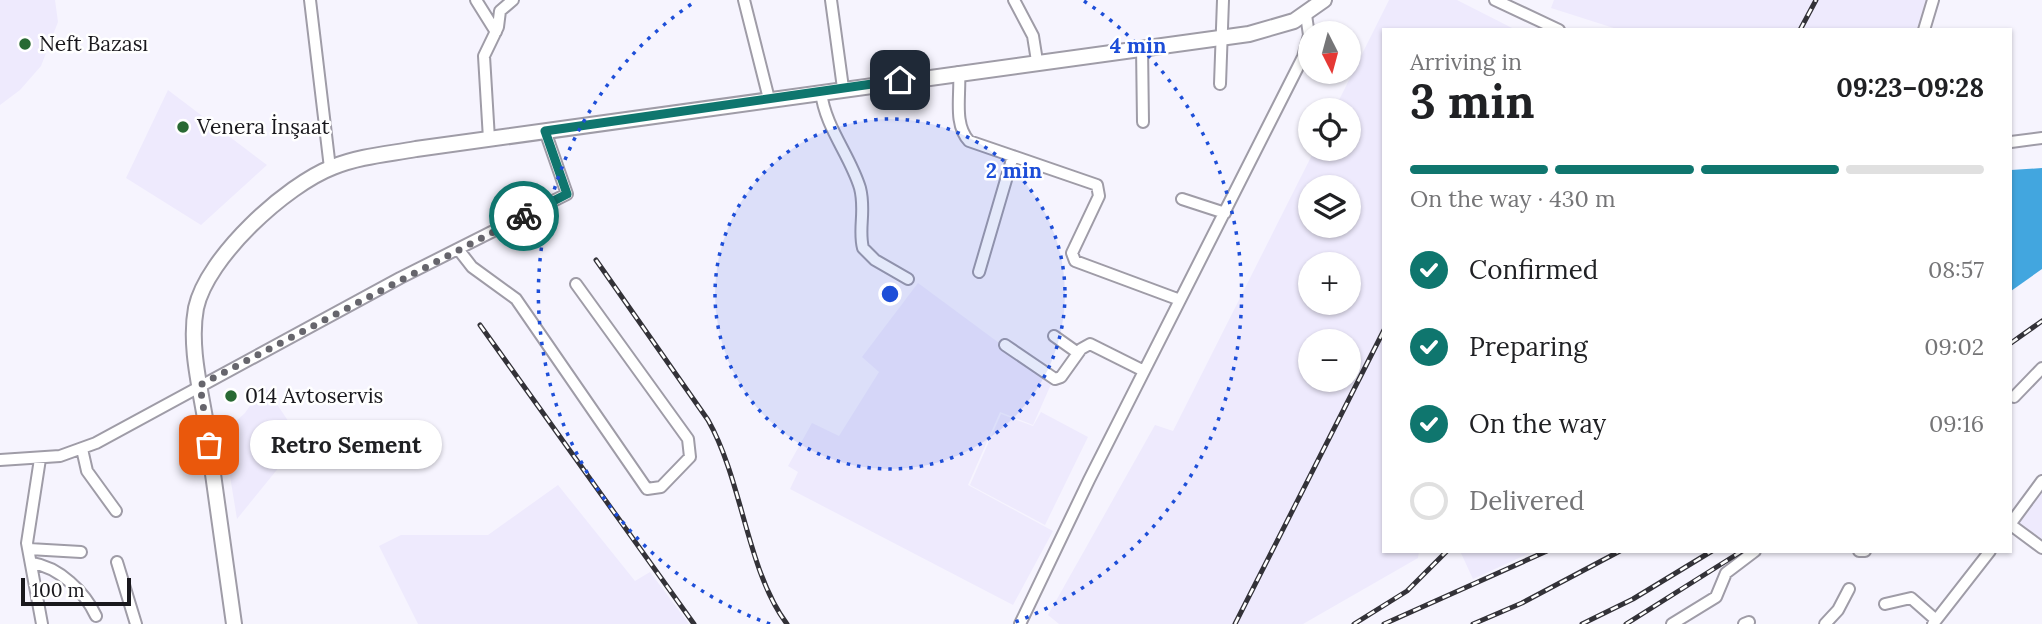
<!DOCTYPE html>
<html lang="en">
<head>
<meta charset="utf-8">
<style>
	body { margin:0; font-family:Lora,serif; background:#f2f2f2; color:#202124; height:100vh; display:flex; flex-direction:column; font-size:26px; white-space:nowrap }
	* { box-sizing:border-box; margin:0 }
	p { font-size:23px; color:#757577 }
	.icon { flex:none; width:38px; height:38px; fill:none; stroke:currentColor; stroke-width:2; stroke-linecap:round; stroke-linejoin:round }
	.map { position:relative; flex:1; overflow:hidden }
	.side { position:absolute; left:1382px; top:28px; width:630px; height:525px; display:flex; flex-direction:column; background:#fff; border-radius:0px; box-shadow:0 2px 5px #0004 }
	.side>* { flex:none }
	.needle { width:46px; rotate:174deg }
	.tools { position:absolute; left:1298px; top:21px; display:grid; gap:14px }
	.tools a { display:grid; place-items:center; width:63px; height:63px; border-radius:50%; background:#fff; box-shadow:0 2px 5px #0004; font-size:35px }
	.scale { position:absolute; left:21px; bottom:18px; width:110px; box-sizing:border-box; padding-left:7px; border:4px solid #19181d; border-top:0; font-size:19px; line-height:24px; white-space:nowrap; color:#19181d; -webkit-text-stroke:5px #fff; paint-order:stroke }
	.pin { position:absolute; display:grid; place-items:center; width:60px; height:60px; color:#fff; margin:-30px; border-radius:14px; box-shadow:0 4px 10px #0006 }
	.courier { position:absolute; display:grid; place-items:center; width:70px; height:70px; margin:-35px; border:5px solid #0f766e; border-radius:50%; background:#fff; color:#222; box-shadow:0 2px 9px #0007 }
	.bubble { position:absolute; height:49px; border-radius:24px; background:#fff; box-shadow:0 2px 5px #0004; font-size:23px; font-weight:700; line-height:49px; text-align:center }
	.head em { font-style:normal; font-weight:700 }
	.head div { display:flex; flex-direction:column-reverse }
	.head { display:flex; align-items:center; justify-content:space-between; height:119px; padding:0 28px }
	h1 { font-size:46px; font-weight:700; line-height:52px }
	.bar { display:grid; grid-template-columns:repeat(4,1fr); gap:10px 7px; align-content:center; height:84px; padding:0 28px }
	.bar i { height:9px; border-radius:5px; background:#e0e0e0 }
	.bar .active { background:#0f766e }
	.bar p { grid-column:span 4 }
	ol { padding:0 28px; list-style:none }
	li { display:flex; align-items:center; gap:21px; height:77px }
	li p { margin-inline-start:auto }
	li .icon { padding:7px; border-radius:50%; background:#0f766e; color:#fff; stroke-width:4 }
	li:last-child { color:#757577 }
	li i { width:38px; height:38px; border:4px solid #e0e0e0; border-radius:50% }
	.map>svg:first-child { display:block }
	.built { fill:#eeeafd; fill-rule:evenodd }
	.water { fill:#42a6df }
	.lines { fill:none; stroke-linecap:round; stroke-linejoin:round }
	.minor-casing { stroke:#9f9ca7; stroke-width:14 }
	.major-casing { stroke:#9f9ca7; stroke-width:18 }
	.minor { stroke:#fff; stroke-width:10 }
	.major { stroke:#fff; stroke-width:14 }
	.rail-casing { stroke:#333238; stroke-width:5 }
	.rail { stroke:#fff; stroke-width:2.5; stroke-dasharray:8; stroke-linecap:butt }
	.done { stroke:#66656c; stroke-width:7; stroke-dasharray:0 12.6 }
	.route { stroke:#0f766e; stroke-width:9 }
	.ring { fill:none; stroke:#1d4ed8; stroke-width:3.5; stroke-dasharray:3.5 7 }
	.poi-dot { fill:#286933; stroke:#fff; stroke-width:2.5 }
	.labels { text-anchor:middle; stroke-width:5; stroke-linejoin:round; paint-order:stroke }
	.poi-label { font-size:21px; fill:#19181d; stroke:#fff; text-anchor:start }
	.centre { fill:#1d4ed8; stroke:#fff; stroke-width:3.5 }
	.ring-label { font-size:21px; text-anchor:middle; font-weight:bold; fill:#1d4ed8; stroke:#fff; stroke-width:5; stroke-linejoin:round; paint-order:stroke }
</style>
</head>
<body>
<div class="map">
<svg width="2042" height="624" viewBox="0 0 2042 624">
	<rect width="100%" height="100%" fill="#f6f4fe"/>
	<path class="built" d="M0,0H55L58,22L41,66L20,90L0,105Z
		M1389,0H1457L1516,30H1384V551H1419L1418,558L1303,624H1059L1048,615L1155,425L1173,431L1315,149H1349V110H1334ZM1349,187V226H1311V187ZM1349,264V303H1311V264ZM1349,341V380H1311V341Z
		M1554,0H1929L1919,30H1620L1551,8Z
		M168,90L267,165L201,225L126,178Z
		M918,283L1052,382L1033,425L1000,412L968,485L1053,531L1013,605L790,489L798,472L788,466L812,423L839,436L879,372L862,357Z
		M264,385L301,440L237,519L223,433L245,413Z
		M1041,412L1088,437L1045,525L970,485L1001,414L1033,426Z
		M558,485L635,581L650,572L689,624H418L379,546L401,535H488Z
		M2042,487V544L2014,524Z
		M1460,551H1534L1473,579Z"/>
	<path class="water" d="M2042,168V269L2011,291V170Z"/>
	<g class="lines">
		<defs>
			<path id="minor" d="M310,0L330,168
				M476,0L496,32
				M744,0L769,99
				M831,0L843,88
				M1014,0L1033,36L1037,61
				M1495,0L1559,30
				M1924,30L1933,0
				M1142,47L1143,122
				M959,72C961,94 953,124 969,141L1097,185L1099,196L1072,253L1075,261L1180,300
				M1220,84L1223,0
				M821,92C825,127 850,155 860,188C866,211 858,229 863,248L875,260L908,279
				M489,139L484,56L498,27L500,11L513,0
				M2011,142L2042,138
				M1182,199L1225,213
				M458,249L472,267L516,299L647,489L661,487L690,457L688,439L576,284
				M979,272L1013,156
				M1054,336L1078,353
				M1005,345L1055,379L1061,377L1081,349L1090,344L1144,371
				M2014,397L2042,368
				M82,449L87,471L116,511
				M40,459L27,543L42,624
				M0,460L60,456L96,443L400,278L567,194L545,131
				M2011,523L2042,481
				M2011,525L2042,548
				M29,549L81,552
				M1859,551H1865
				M117,562L136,624
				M32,563C59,567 85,592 96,616
				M1885,604L1911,598L1936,620
				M1020,624L1089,480L1303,57L1309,35L1306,15
				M1672,624L1716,597L1726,573L1755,551
				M1744,624L1749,622
				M1825,624L1838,610L1849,589
				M1933,624L1990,551"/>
			<path id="major" d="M234,624C224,557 216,491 206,424C200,387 189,345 196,308C207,257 286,185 333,167C360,156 389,154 416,149L1249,34L1294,21L1324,0"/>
		</defs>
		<use href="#minor" class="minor-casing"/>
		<use href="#major" class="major-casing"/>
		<use href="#minor" class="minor"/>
		<use href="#major" class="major"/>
		<defs>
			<path id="rail" d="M1800,30L1816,0
				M596,260L708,420C743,482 747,571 787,624
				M480,325L694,624
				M2011,343L2042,321
				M1235,624L1384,330
				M1354,624L1407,591L1447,551
				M1384,624L1547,551
				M1473,624L1522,603L1620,551
				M1582,624L1633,599L1712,551
				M1626,624L1742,551"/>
		</defs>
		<use href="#rail" class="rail-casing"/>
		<use href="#rail" class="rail"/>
	</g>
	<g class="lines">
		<path class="done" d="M209,445L200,385L524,216"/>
		<path class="route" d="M524,216L567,194L545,131L900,80"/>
	</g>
	<circle cx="890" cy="294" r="175" fill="#1d4ed8" fill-opacity=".12"/>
	<g class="ring">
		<circle cx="890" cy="294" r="175"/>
		<path d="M770 624A351 351 0 0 1 696 1M1084 1A351 351 0 0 1 1010 624"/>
	</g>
	<g class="poi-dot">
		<circle cx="25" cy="44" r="7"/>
		<circle cx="183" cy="127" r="7"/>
		<circle cx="231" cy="396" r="7"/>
	</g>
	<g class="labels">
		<g class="poi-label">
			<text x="39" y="51">Neft Bazası</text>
			<text x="197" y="134">Venera İnşaat</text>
			<text x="245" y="403">014 Avtoservis</text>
		</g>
	</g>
	<circle cx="890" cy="294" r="10" class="centre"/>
	<g class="ring-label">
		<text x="1138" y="53">4 min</text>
		<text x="1014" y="178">2 min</text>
	</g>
</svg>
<div class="tools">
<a><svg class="needle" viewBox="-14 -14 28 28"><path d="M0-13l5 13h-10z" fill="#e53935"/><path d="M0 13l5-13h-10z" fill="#757577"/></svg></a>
<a><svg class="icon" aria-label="locate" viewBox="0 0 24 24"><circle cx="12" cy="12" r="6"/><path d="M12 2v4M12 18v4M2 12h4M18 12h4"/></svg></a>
<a><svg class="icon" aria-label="layers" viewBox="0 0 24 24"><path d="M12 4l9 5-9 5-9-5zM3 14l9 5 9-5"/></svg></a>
<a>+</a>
<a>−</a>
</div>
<div class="scale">100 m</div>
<div class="pin" style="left:209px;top:445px;background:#ea580c"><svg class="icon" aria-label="bag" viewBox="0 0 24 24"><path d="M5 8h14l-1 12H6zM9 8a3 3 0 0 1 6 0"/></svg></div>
<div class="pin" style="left:900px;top:80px;background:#1f2937"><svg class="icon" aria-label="home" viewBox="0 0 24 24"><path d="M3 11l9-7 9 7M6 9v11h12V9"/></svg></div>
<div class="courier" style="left:524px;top:216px"><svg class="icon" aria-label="bike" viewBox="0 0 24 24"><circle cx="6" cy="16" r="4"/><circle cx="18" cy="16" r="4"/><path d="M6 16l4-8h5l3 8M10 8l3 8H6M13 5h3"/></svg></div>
<div class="bubble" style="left:250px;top:420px;width:192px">Retro Sement</div>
<section class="side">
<div class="head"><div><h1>3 min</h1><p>Arriving in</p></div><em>09:23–09:28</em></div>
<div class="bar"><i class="active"></i><i class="active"></i><i class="active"></i><i></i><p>On the way · 430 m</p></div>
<ol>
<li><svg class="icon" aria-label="check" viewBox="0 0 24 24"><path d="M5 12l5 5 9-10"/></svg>Confirmed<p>08:57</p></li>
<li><svg class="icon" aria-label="check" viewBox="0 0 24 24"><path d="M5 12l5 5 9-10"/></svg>Preparing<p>09:02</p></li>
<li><svg class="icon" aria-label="check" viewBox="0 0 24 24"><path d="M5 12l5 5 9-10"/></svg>On the way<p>09:16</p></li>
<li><i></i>Delivered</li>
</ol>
</section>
</div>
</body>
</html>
